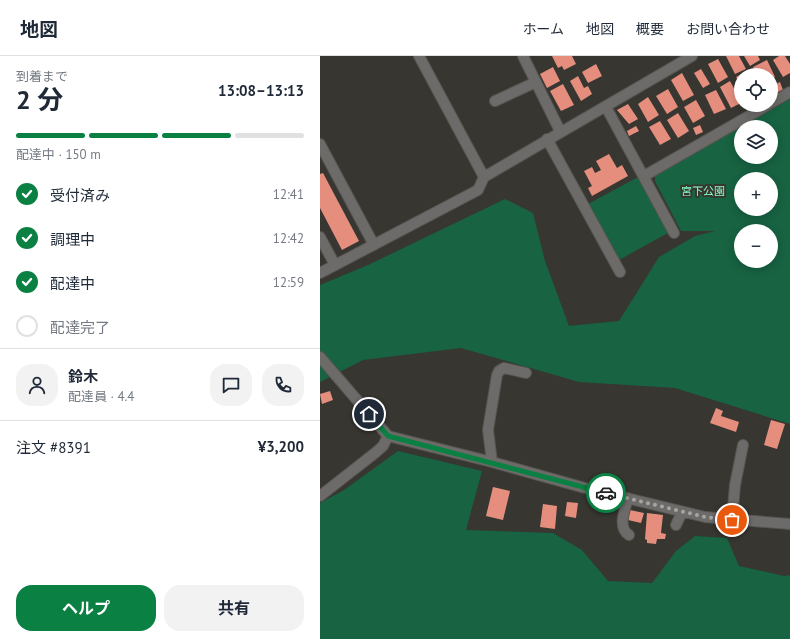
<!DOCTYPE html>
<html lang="ja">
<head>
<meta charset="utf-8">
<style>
	body { margin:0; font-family:"PT Sans","Noto Sans JP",sans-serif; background:#f2f2f3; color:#1f2937; height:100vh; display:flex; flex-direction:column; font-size:15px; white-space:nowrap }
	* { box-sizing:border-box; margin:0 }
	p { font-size:13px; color:#747a83 }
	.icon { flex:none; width:22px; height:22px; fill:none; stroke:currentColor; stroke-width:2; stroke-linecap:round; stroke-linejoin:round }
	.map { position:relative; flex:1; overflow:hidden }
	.side { display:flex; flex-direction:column; background:#fff; width:320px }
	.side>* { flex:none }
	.fabs { position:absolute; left:414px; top:12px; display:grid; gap:8px }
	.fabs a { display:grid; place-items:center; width:44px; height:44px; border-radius:50%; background:#fff; box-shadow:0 2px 10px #0003; font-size:20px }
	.pin { position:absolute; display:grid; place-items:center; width:34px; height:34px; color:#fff; margin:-17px; border:2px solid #fff; border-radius:50%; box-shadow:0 1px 4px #0007 }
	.courier { position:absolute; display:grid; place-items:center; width:40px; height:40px; margin:-20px; border:3px solid #0b8043; border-radius:50%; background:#fff; color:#222; box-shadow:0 1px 5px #0007 }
	.overview em { font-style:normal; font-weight:700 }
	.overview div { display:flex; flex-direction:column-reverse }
	.overview { display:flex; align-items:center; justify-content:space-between; height:68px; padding:0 16px }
	h1 { font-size:26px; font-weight:700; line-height:30px }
	.bar { display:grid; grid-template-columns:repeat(4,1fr); gap:6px 4px; align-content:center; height:48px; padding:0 16px }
	.bar i { height:5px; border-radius:3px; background:#e0e1e3 }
	.bar .on { background:#0b8043 }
	.bar p { grid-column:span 4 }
	.line { display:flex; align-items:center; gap:10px; padding:0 16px; border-top:1px solid #e0e1e3 }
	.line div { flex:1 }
	.round { display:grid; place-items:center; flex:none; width:42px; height:42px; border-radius:16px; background:#f2f2f3 }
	ol { padding:0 16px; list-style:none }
	li { display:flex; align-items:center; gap:12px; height:44px }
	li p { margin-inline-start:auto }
	li .icon { padding:4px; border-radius:50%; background:#0b8043; color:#fff; stroke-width:4 }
	li:last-child { color:#747a83 }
	li i { width:22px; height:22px; border:2px solid #e0e1e3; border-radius:50% }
	.primary-button { display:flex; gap:8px; margin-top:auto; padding:8px 16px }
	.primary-button a { flex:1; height:46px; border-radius:16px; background:#0b8043; color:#fff; font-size:16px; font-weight:700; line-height:46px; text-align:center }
	.primary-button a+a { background:#f2f2f3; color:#1f2937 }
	header { display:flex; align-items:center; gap:24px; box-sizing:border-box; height:56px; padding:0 20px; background:#fff; border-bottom:1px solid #e0e1e3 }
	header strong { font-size:19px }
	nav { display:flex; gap:22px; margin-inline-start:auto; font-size:14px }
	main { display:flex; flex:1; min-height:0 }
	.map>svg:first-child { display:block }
	.green { fill:#176342; fill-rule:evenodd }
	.building { fill:#e58e7e }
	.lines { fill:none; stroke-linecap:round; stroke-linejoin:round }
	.minor-casing { stroke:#565550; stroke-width:12 }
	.minor { stroke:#6d6b69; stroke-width:10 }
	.done { stroke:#a6a5a1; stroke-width:4; stroke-dasharray:0 7.2 }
	.route { stroke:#0b8043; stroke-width:5 }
	.labels { text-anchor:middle; stroke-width:4; stroke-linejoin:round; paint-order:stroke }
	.park-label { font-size:11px; fill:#84fdc1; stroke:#373631 }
</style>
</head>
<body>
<header>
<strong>地図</strong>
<nav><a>ホーム</a><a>地図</a><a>概要</a><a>お問い合わせ</a></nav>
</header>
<main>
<section class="side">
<div class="overview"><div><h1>2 分</h1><p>到着まで</p></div><em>13:08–13:13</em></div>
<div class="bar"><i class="on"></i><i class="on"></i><i class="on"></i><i></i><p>配達中 · 150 m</p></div>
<ol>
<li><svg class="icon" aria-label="check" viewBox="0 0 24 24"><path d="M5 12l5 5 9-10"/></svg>受付済み<p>12:41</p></li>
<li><svg class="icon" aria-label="check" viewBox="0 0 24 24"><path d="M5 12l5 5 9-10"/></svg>調理中<p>12:42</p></li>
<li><svg class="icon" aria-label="check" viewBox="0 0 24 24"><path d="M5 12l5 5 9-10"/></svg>配達中<p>12:59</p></li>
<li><i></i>配達完了</li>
</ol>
<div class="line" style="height:72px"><a class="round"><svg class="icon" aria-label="person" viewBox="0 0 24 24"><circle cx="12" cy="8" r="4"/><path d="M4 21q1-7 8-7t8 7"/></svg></a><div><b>鈴木</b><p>配達員 · 4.4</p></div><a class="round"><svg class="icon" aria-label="chat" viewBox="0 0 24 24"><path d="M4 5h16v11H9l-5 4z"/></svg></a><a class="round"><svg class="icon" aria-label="phone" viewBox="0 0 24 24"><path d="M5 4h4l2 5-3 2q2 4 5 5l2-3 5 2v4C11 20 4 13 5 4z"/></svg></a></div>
<div class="line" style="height:52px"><div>注文 #8391</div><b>¥3,200</b></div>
<div class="primary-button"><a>ヘルプ</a><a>共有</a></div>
</section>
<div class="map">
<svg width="470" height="583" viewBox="0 0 470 583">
	<rect width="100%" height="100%" fill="#373631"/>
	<path class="green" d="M470,43V368L355,332L259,326L141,292L43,304L0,326V229L48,209L185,143L213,157L225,205L249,270L299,265L339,201L375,180L395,175H361L335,125V118ZM421,71H451V101H421ZM421,123H451V153H421ZM421,175H451V205H421Z
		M318,121L348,177L299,204L268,148Z
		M78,395L162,415L146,474L233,477L262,494L288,525L332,527L356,495L375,480L407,482L419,510L464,520L470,519V583H0V447L24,434Z"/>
	<path class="building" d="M232,0H252L256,8L244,14L242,10L238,12Z
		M406,0H419L426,13L415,18Z
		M424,0H438L440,4L430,10Z
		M459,0H465L470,8V17L463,21L453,4Z
		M398,3L408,21L398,27L388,8Z
		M447,4L455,21L451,23V19H437L433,11Z
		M276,8L282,20L268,27L262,16Z
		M233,11L240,25L227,32L220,18Z
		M381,13L390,28L383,32L374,17Z
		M428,14L431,19H421V30L416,21Z
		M362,17L374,39L363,45L351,24Z
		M258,20L264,32L268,30L272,38L261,45L250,25Z
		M410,25L421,45V47L411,52L400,31Z
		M460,26L463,34L457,37L453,29Z
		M243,28L254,49L241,55L230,35Z
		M348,33L358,51L347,58L336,40Z
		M396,34L406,53L394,58L385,39Z
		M328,41L339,59L328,66L318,48Z
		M376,44L385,60L373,67L364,51Z
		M308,48L318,63L309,68L297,54Z
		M358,57L369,75L358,82L347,64Z
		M340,65L351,83L340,89L329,71Z
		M380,69L383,76L376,79L373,72Z
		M316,70L319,75L309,80L307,75Z
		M289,98L297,112L302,109L308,120L272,140L268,132L272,130L264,115L272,111L275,117L281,114L276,105Z
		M3,117L39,185L22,194L0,152V118Z
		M10,335L13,344L2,348L0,338Z
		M396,352L403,355L401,360L419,366L416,376L390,367Z
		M451,364L465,368L457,393L444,389Z
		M173,431L190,435L183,464L166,460Z
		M247,446L258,447L256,462L245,460Z
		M223,448L237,450L235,473L220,471Z
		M310,454L324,457L321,467L308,464Z
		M327,457L343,459L341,477L346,478L345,483H337L336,488L327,487V484L325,483Z"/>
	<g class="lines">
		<defs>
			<path id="minor" d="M99,0L164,121
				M203,0L240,75
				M175,45L216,26
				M451,47L470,36
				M286,51L354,177
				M227,83L300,216
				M0,88L54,189
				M324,120L448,49
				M0,181L15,209
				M0,217L158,134L164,121L372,0
				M0,301L68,380L172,406L265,432L385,461L470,468
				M172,406L168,374L177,319L179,315L184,312L206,317
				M0,440L55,397L63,390L68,380
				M308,442C305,454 297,471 309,479
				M412,464L415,429L423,389
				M356,469L362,456"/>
		</defs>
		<use href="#minor" class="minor-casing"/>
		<use href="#minor" class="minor"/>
	</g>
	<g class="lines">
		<path class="done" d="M286,437L385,461L412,464"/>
		<path class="route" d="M49,358L68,380L286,437"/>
	</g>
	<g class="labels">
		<g class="park-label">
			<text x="383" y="139">宮下公園</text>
		</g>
	</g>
</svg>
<div class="fabs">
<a><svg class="icon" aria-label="locate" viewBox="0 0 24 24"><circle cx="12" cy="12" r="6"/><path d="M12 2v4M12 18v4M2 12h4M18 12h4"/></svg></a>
<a><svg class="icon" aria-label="layers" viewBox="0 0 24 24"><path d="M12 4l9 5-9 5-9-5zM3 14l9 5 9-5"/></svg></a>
<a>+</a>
<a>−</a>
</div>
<div class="pin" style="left:412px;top:464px;background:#ea580c"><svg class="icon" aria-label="bag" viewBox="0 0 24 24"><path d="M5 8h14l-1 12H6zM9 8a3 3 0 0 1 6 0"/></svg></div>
<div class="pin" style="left:49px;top:358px;background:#1f2937"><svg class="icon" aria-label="home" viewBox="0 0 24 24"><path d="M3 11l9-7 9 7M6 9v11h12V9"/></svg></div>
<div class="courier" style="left:286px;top:437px"><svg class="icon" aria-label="car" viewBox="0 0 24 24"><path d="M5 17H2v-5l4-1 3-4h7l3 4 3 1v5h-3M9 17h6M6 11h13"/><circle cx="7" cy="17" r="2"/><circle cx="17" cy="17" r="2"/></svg></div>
</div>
</main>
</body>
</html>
